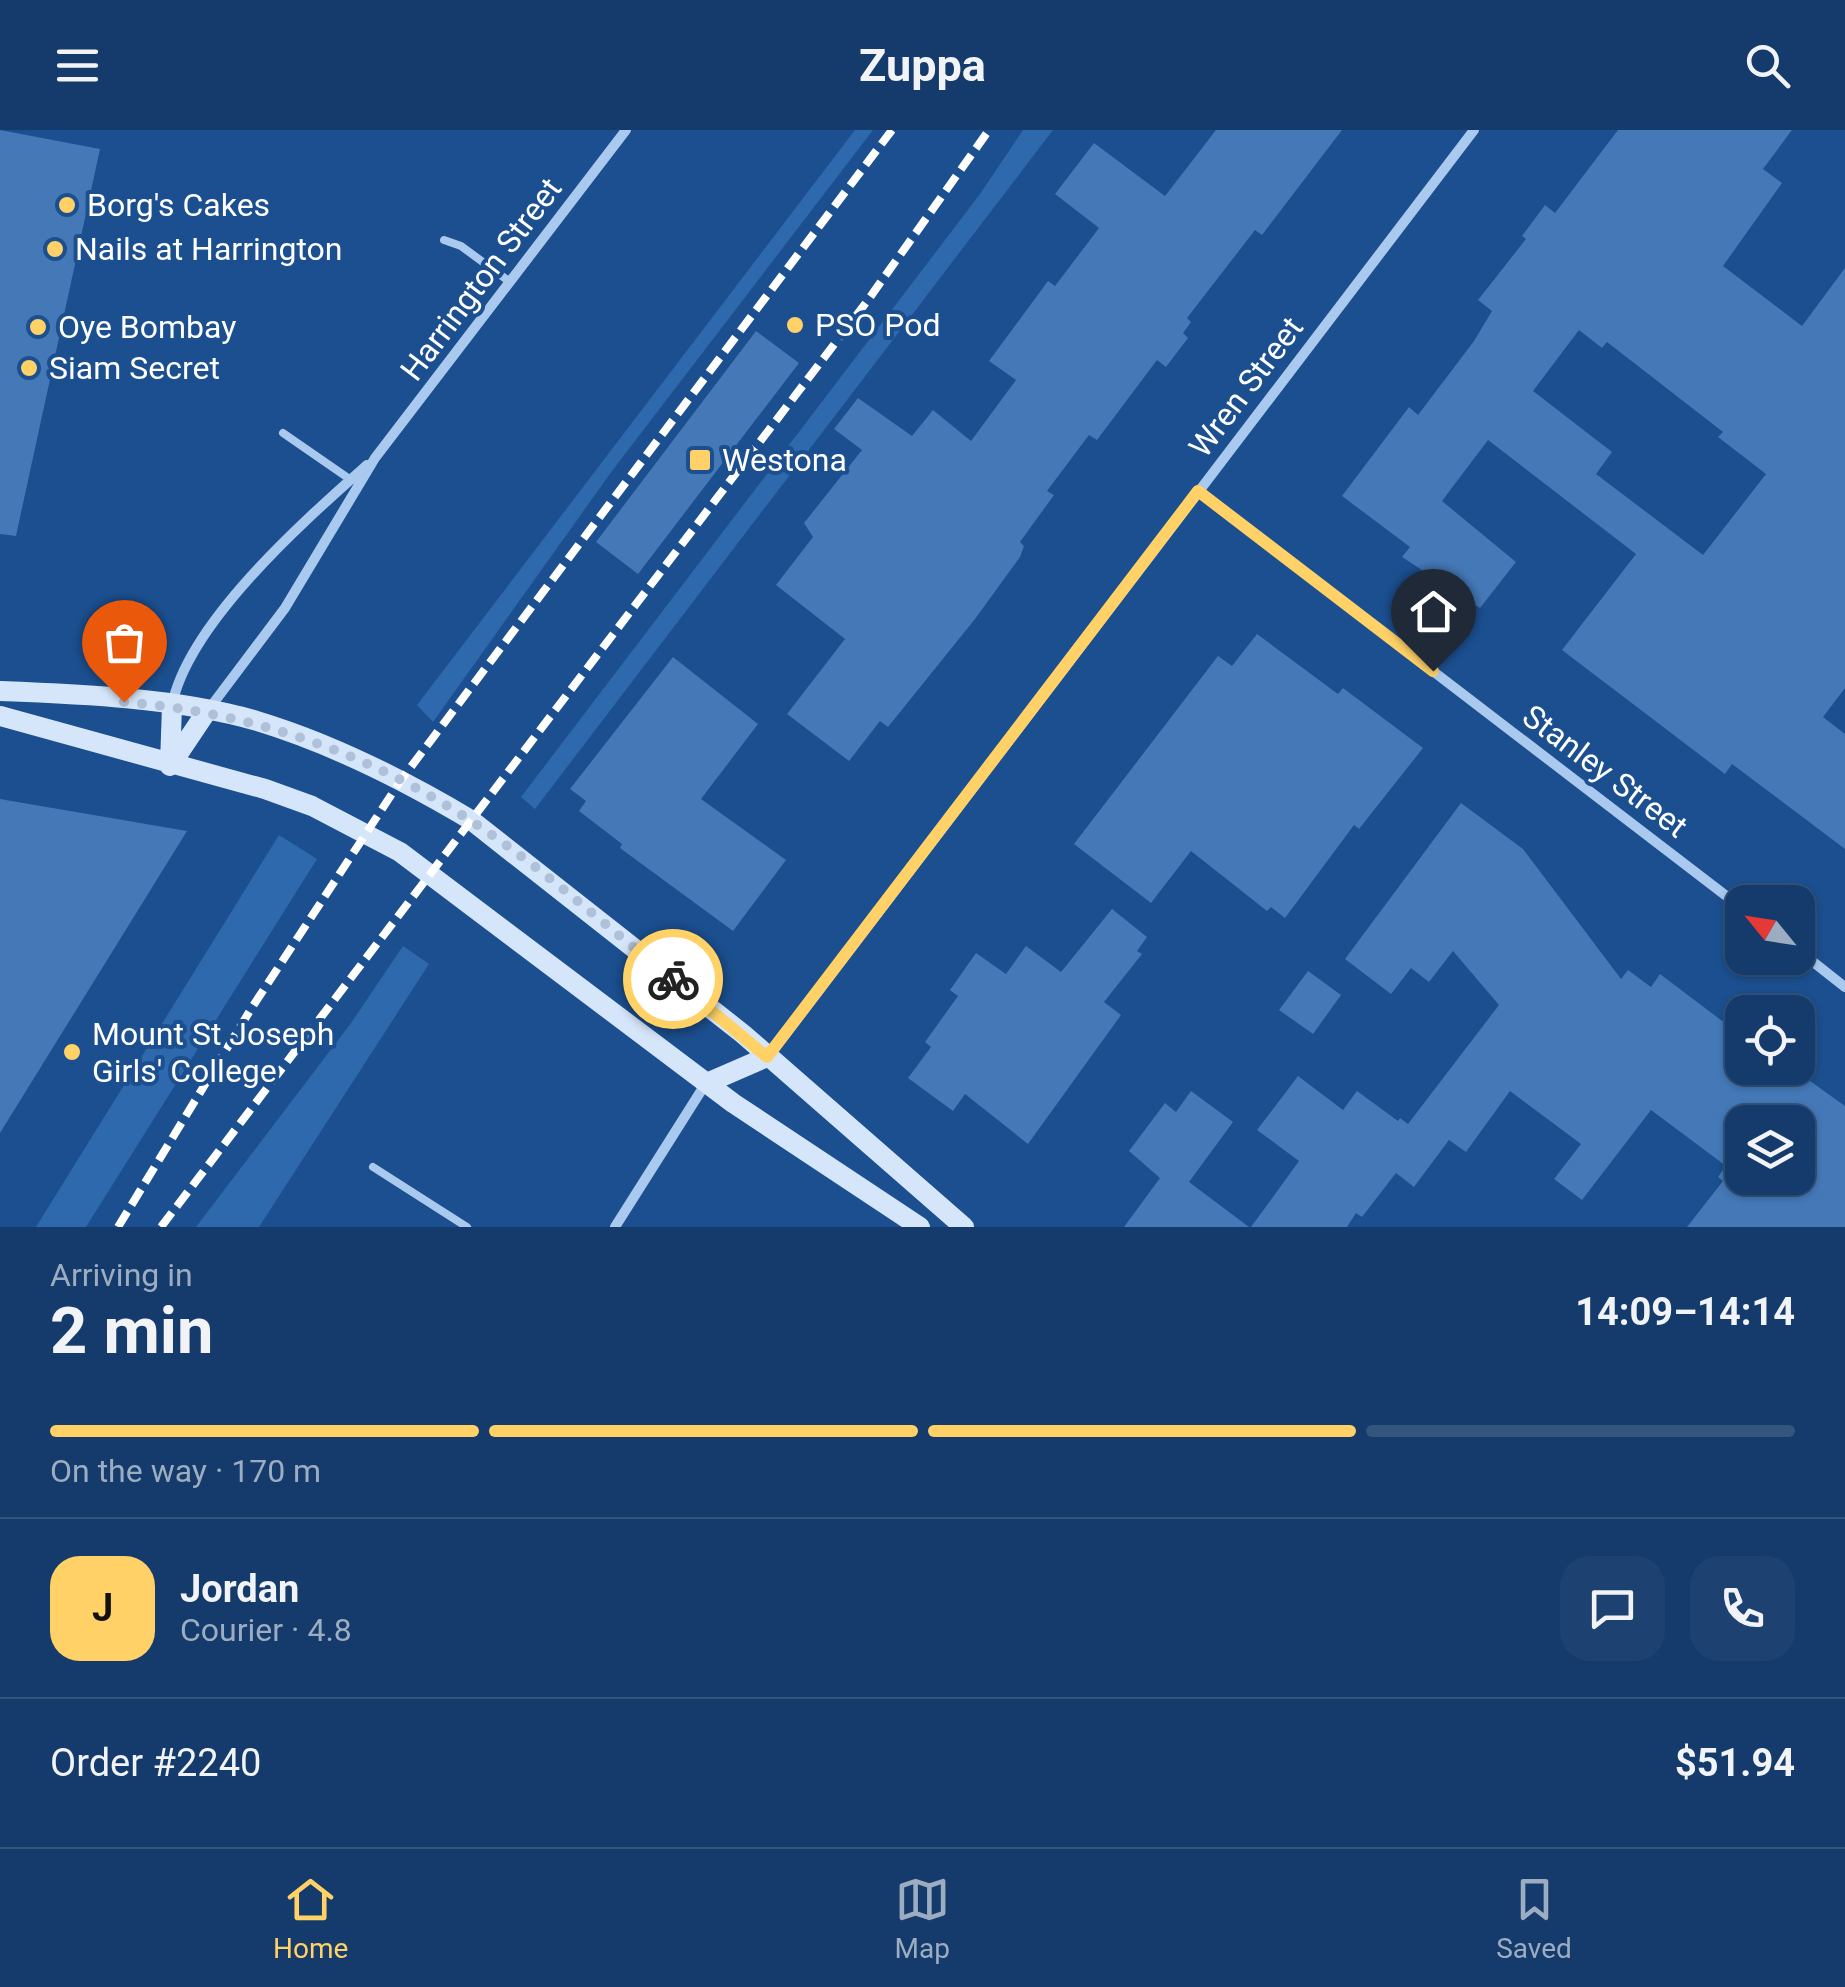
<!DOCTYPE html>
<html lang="en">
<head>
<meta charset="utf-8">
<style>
	body { margin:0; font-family:Roboto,sans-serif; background:#1d4271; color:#f1f3f6; height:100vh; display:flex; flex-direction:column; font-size:38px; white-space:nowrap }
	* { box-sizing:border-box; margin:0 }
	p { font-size:32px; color:#9dadc1 }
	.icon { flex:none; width:55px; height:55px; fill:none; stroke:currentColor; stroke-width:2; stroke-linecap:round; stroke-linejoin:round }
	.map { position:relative; height:1097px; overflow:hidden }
	.side { display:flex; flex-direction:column; background:#143b6b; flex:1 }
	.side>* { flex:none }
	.needle { width:65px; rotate:300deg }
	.tools { position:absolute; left:1725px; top:755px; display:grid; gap:20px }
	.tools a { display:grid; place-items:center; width:90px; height:90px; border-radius:20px; background:#143b6b; box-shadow:0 2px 8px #0004,0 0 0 2px #33557e; font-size:50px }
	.pin { position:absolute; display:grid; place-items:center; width:85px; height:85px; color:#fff; margin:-102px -42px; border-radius:50% 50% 50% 0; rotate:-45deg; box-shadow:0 0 10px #0007 }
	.pin .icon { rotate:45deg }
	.courier { position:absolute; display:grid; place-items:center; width:100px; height:100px; margin:-50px; border:8px solid #ffd166; border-radius:50%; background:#fff; color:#222; box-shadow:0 2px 12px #0007 }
	.overview em { font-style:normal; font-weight:700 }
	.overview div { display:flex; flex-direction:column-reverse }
	.overview { display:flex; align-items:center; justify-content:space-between; height:170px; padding:0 50px }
	h1 { font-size:65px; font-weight:700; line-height:75px }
	.bar { display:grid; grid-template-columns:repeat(4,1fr); gap:15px 10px; align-content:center; height:120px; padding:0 50px }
	.bar i { height:12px; border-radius:8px; background:#33557e }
	.bar .selected { background:#ffd166 }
	.bar p { grid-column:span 4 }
	.line { display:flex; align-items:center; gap:25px; padding:0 50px; border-top:2px solid #33557e }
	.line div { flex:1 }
	.round { display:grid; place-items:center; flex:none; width:105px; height:105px; border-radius:30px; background:#1d4271 }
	header { display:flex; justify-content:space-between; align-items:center; height:130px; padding:0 50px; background:#143b6b; font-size:45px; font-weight:700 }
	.dock { display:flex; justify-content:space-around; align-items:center; height:140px; border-top:2px solid #33557e; background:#143b6b; font-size:28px; color:#9dadc1 }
	.dock a { display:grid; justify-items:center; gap:5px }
	.dock .selected { color:#ffd166 }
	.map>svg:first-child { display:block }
	.green { fill:#2e69ad }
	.building { fill:#4478b7; fill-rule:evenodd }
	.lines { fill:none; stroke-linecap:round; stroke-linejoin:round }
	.lane { stroke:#a9c9ee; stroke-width:8 }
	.street { stroke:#a9c9ee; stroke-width:10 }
	.secondary { stroke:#d6e6fa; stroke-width:20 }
	.rail { stroke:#fff; stroke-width:8; stroke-dasharray:18 8; stroke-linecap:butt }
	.done { stroke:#afc1d8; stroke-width:10; stroke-dasharray:0 18 }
	.route { stroke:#ffd166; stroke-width:12 }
	.poi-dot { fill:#ffd166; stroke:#1b4f8f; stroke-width:4 }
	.labels { text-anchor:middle; stroke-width:8; stroke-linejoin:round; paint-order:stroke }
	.poi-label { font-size:32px; fill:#fff; stroke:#1b4f8f; text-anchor:start }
	.street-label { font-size:32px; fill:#fff; stroke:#1b4f8f }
</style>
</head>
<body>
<header><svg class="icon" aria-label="menu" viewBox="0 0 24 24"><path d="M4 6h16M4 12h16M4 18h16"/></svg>Zuppa<svg class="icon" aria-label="search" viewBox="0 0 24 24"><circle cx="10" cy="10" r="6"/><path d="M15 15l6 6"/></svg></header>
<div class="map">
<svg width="1845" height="1097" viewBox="0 0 1845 1097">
	<rect width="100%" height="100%" fill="#1b4f8f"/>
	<path class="green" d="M855,0H873L612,341L433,592L417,575Z
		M1023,0H1053L535,679L521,667L980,64Z
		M279,705L317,729L86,1097H36Z
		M403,816L429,834L259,1097H196L351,893Z"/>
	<path class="building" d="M0,0L100,19L16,406L0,404Z
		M1216,0H1342L1262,105L1255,100L1187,188L1191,192L1183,203L1188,208L1166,237L1157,230L1097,310L1089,305L1047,361L1054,365L1020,412L1024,416L1020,427L975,489L888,597L880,591L849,631L787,584L845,509L776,455L813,407L804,393L862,320L834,299L858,268L912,306L933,280L971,311L1016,250L989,231L1048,151L1055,156L1099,98L1055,64L1094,13L1165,66Z
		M1618,0H1792L1763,39L1782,53L1723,136L1802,196L1845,138V558L1823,587L1845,604V719L1732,634L1725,644L1562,520L1636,424L1488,310L1442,371L1516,432L1480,478L1402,427L1410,417L1342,366L1409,277L1418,285L1474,211L1492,181L1478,170L1526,109L1522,106L1545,75L1555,83ZM1579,200L1602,218L1607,212L1723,302L1718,307L1766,344L1703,425L1596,344L1612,322L1533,261Z
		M756,201L799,233L638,444L596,412Z
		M1257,504L1338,564L1343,558L1423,618L1359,699L1354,695L1285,788L1271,777L1267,781L1191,721L1151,773L1074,714L1218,526L1232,536Z
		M673,527L758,594L701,669L786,730L733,801L620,718L622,714L579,681L586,671L570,659Z
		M0,669L187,701L0,1003Z
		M1461,673L1523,719L1621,849L1628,840L1651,857L1660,844L1742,906V938H1792L1845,976V1097H1687L1723,1051L1718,1047L1726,1036L1651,980L1582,1070L1554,1049L1581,1014L1510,961L1466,1022L1449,1010L1414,1057L1396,1043L1362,1087L1356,1083L1347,1097H1251L1299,1031L1257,1000L1298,946L1343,980L1357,961L1398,991L1400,988L1408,994L1499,875L1453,821L1429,852L1411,838L1391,864L1345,829ZM1742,992H1798V1048H1742Z
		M1112,779L1147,807L1137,821L1142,824L1104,872L1121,885L1028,1014L965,964L953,981L908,948L931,917L925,912L958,866L950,860L976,823L1006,844L1026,816L1061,842Z
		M1308,841L1341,865L1313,904L1279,880Z
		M1191,961L1233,992L1189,1052L1249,1097H1124L1160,1048L1129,1021L1165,973L1176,982Z"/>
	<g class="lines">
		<path class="lane" d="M444,110L461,116L510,152
			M283,303L351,350
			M373,1037L467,1097"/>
		<path class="street" d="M1198,361L1742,778
			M172,575C189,492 304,391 367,335
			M209,579L285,478L375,328L626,0
			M1798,820L1845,857
			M769,926L1474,0
			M615,1097L706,953"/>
		<path class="secondary" d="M0,561C81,564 179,568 257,591C333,614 404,650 471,690L743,904L964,1097
			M0,586L265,659L312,676L400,722L733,973L920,1097
			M170,634L172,576
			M170,636L207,581
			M707,953L767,927"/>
		<path class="rail" d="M118,1097L251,879L401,650L892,0
			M161,1097L868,170L989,0"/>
	</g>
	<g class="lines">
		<path class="done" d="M124,572C248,582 364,621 468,689C540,735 605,796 673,849"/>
		<path class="route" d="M673,849L767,927L1198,361L1433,541"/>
	</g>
	<g class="poi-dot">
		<circle cx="67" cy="75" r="10"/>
		<circle cx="55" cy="119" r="10"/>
		<circle cx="795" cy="195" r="10"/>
		<circle cx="38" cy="197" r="10"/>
		<circle cx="29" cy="238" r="10"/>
		<rect x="688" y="318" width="24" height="24" rx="5"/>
		<circle cx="72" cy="922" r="10"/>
	</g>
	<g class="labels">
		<g class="poi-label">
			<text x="87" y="86">Borg's Cakes</text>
			<text x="75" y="130">Nails at Harrington</text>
			<text x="815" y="206">PSO Pod</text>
			<text x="58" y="208">Oye Bombay</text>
			<text x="49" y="249">Siam Secret</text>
			<text x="722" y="341">Westona</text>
			<text x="92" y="915">Mount St Joseph<tspan x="92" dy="37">Girls' College</tspan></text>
		</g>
		<g class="street-label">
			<text transform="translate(481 149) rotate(-53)" y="11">Harrington Street</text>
			<text transform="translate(1246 257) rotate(-53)" y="11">Wren Street</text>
			<text transform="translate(1605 641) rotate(37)" y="11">Stanley Street</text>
		</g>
	</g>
</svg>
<div class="tools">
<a><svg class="needle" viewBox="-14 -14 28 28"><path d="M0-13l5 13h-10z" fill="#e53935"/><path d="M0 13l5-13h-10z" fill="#9dadc1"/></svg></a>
<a><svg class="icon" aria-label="locate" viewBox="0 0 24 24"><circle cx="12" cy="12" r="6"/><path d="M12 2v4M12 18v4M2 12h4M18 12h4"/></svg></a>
<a><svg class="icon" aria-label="layers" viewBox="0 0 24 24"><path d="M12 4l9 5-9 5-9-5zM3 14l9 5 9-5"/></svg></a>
</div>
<div class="pin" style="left:124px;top:572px;background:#ea580c"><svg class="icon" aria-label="bag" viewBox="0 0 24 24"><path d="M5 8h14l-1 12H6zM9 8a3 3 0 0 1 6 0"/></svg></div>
<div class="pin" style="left:1433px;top:541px;background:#1f2937"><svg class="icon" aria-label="home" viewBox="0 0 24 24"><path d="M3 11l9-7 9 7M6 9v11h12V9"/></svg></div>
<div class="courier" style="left:673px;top:849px"><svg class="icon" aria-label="bike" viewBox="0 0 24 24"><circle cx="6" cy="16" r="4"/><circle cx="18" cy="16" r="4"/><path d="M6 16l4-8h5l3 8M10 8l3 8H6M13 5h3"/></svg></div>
</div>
<section class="side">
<div class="overview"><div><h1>2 min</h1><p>Arriving in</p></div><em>14:09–14:14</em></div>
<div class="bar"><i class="selected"></i><i class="selected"></i><i class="selected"></i><i></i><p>On the way · 170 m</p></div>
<div class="line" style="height:180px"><b class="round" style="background:#ffd166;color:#111">J</b><div><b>Jordan</b><p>Courier · 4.8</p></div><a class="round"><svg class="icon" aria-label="chat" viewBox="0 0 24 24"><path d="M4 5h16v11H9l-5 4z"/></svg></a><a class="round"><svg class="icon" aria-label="phone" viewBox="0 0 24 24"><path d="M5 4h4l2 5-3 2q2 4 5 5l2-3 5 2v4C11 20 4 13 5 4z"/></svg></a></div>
<div class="line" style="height:130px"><div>Order #2240</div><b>$51.94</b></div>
</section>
<nav class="dock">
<a class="selected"><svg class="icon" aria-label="home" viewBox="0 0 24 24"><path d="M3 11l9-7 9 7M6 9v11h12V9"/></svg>Home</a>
<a><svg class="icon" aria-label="map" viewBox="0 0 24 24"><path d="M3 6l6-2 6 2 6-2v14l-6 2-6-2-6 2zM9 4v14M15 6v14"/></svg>Map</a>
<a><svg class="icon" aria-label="saved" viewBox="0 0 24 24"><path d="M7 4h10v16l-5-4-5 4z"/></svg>Saved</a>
</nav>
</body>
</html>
